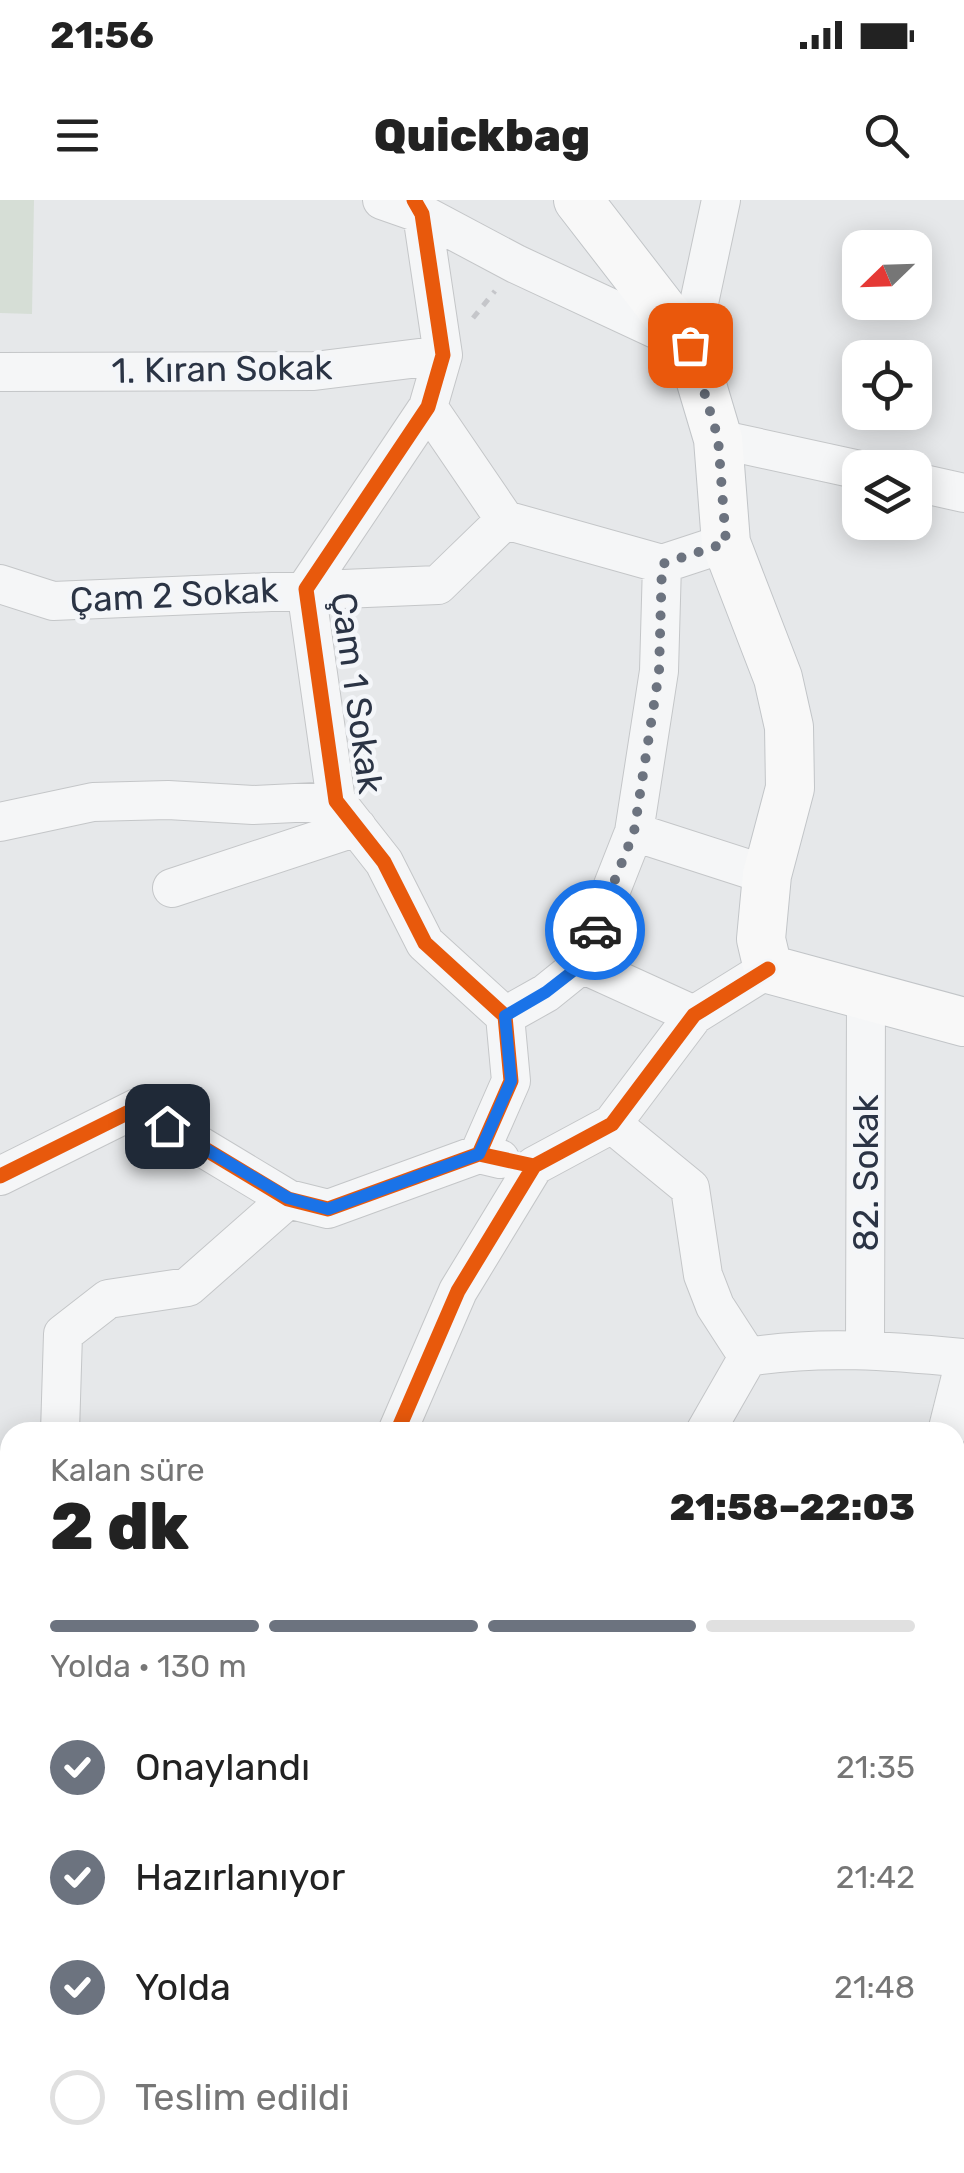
<!DOCTYPE html>
<html lang="tr">
<head>
<meta charset="utf-8">
<style>
	body { margin:0; font-family:Rubik,sans-serif; background:#f2f2f2; color:#222; height:100vh; display:flex; flex-direction:column; font-size:38px; white-space:nowrap }
	* { box-sizing:border-box; margin:0 }
	p { font-size:32px; color:#767676 }
	.icon { flex:none; width:55px; height:55px; fill:none; stroke:currentColor; stroke-width:2; stroke-linecap:round; stroke-linejoin:round }
	.map { position:relative; flex:1; overflow:hidden }
	.sheet { position:absolute; left:0px; top:1222px; width:965px; height:752px; display:flex; flex-direction:column; background:#fff; border-radius:30px 30px 0 0; box-shadow:0 5px 25px #0003 }
	.sheet>* { flex:none }
	.needle { width:65px; rotate:247deg }
	.fabs { position:absolute; left:842px; top:30px; display:grid; gap:20px }
	.fabs a { display:grid; place-items:center; width:90px; height:90px; border-radius:20px; background:#fff; box-shadow:0 5px 25px #0003; font-size:50px }
	.pin { position:absolute; display:grid; place-items:center; width:85px; height:85px; color:#fff; margin:-42px; border-radius:20px; box-shadow:0 5px 15px #0006 }
	.courier { position:absolute; display:grid; place-items:center; width:100px; height:100px; margin:-50px; border:8px solid #1a73e8; border-radius:50%; background:#fff; color:#222; box-shadow:0 2px 12px #0007 }
	.headline em { font-style:normal; font-weight:800 }
	.headline div { display:flex; flex-direction:column-reverse }
	.headline { display:flex; align-items:center; justify-content:space-between; height:170px; padding:0 50px }
	h1 { font-size:65px; font-weight:800; line-height:75px }
	.bar { display:grid; grid-template-columns:repeat(4,1fr); gap:15px 10px; align-content:center; height:120px; padding:0 50px }
	.bar i { height:12px; border-radius:8px; background:#e0e0e0 }
	.bar .selected { background:#6c737f }
	.bar p { grid-column:span 4 }
	ol { padding:0 50px; list-style:none }
	li { display:flex; align-items:center; gap:30px; height:110px }
	li p { margin-inline-start:auto }
	li .icon { padding:10px; border-radius:50%; background:#6c737f; color:#fff; stroke-width:4 }
	li:last-child { color:#767676 }
	li i { width:55px; height:55px; border:5px solid #e0e0e0; border-radius:50% }
	.status { display:flex; justify-content:space-between; align-items:center; height:70px; padding:0 50px; background:#fff; direction:ltr }
	.status svg { height:28px; fill:currentColor }
	header { display:flex; justify-content:space-between; align-items:center; height:130px; padding:0 50px; background:#fff; font-size:45px; font-weight:800 }
	.map>svg:first-child { display:block }
	.green { fill:#d6ded6 }
	.lines { fill:none; stroke-linecap:round; stroke-linejoin:round }
	.minor-casing { stroke:#c4c6c8; stroke-width:40 }
	.major-casing { stroke:#c2c5c8; stroke-width:50 }
	.path { stroke:#c5c6ca; stroke-width:5; stroke-dasharray:8 8; stroke-linecap:butt }
	.minor { stroke:#f5f6f7; stroke-width:38 }
	.major { stroke:#f8f8f8; stroke-width:48 }
	.cycleway-casing { stroke:#f4f6f9; stroke-width:21 }
	.cycleway { stroke:#e8590c; stroke-width:15 }
	.done { stroke:#6c737f; stroke-width:10; stroke-dasharray:0 18 }
	.route { stroke:#1a73e8; stroke-width:12 }
	.labels { text-anchor:middle; stroke-width:9; stroke-linejoin:round; paint-order:stroke }
	.street-label { font-size:35px; fill:#2b3445; stroke:#f4f6f9 }
</style>
</head>
<body>
<div class="status"><b>21:56</b><svg viewBox="0 0 49 12"><path d="M0 12V9h3v3zM5 12V6h3v6zM10 12V3h3v9zM15 12V0h3v12zM26 1h20v11H26zM47 4h2v5h-2z"/></svg></div>
<header><svg class="icon" aria-label="menu" viewBox="0 0 24 24"><path d="M4 6h16M4 12h16M4 18h16"/></svg>Quickbag<svg class="icon" aria-label="search" viewBox="0 0 24 24"><circle cx="10" cy="10" r="6"/><path d="M15 15l6 6"/></svg></header>
<div class="map">
<svg width="964" height="1973" viewBox="0 0 964 1973">
	<rect width="100%" height="100%" fill="#e6e8ea"/>
	<path class="green" d="M0,0H34L32,114L0,113Z"/>
	<g class="lines">
		<defs>
			<path id="minor" d="M382,0L422,14L516,64L690,145L721,0
				M414,0L422,14L443,155L428,207L306,389L336,601L384,662L425,743L505,816L511,881L479,954
				M0,172L314,171L443,155
				M428,207L505,320L662,364L726,343
				M718,239L860,270
				M915,282L964,293
				M0,384L53,401L438,385L505,320
				M0,622L93,602L168,600L253,605L336,601
				M634,632L767,675
				M172,688L357,627
				M582,764L694,815
				M505,816L546,793L582,764L634,632L659,471L662,364
				M612,924L690,988L703,1075L715,1106L748,1157
				M0,976L137,908L288,999L328,1009L479,954L500,959
				M865,1148L866,797
				M60,1232L63,1134L108,1099L188,1087L288,999
				M397,1232L458,1091L534,966L612,924L694,815L768,769
				M705,1232L748,1157C821,1145 891,1151 964,1158
				M947,1232L964,1164
				M0,1370L10,1371
				M955,1521L964,1522
				M0,1529H10
				M0,1647L10,1626
				M955,1847L964,1846
				M135,1973L136,1965
				M364,1973L365,1965
				M606,1973V1965
				M889,1973V1965"/>
			<path id="major" d="M578,0L690,145L718,239L726,343L778,478L789,527L790,588L767,675L761,739L768,769L964,822"/>
		</defs>
		<use href="#minor" class="minor-casing"/>
		<use href="#major" class="major-casing"/>
		<path class="path" d="M473,118L495,91"/>
		<use href="#minor" class="minor"/>
		<use href="#major" class="major"/>
		<defs>
			<path id="cycleway" d="M414,0L422,14L443,155L428,207L306,389L336,601L384,662L425,743L505,816L511,881L479,954
				M0,976L137,908L288,999L328,1009L479,954L534,966
				M397,1232L458,1091L534,966L612,924L694,815L768,769"/>
		</defs>
		<use href="#cycleway" class="cycleway-casing"/>
		<use href="#cycleway" class="cycleway"/>
	</g>
	<g class="lines">
		<path class="done" d="M595,730L634,632L659,472L662,364L726,343L718,238L690,145"/>
		<path class="route" d="M167,926L288,998L328,1009L479,954L511,881L505,816L546,792L582,764L595,730"/>
	</g>
	<g class="labels">
		<g class="street-label">
			<text transform="translate(222 169) rotate(-1)" y="12">1. Kıran Sokak</text>
			<text transform="translate(174 395) rotate(-3)" y="12">Çam 2 Sokak</text>
			<text transform="translate(357 493) rotate(82)" y="12">Çam 1 Sokak</text>
			<text transform="translate(866 973) rotate(-90)" y="12">82. Sokak</text>
		</g>
	</g>
</svg>
<div class="fabs">
<a><svg class="needle" viewBox="-14 -14 28 28"><path d="M0-13l5 13h-10z" fill="#e53935"/><path d="M0 13l5-13h-10z" fill="#767676"/></svg></a>
<a><svg class="icon" aria-label="locate" viewBox="0 0 24 24"><circle cx="12" cy="12" r="6"/><path d="M12 2v4M12 18v4M2 12h4M18 12h4"/></svg></a>
<a><svg class="icon" aria-label="layers" viewBox="0 0 24 24"><path d="M12 4l9 5-9 5-9-5zM3 14l9 5 9-5"/></svg></a>
</div>
<div class="pin" style="left:690px;top:145px;background:#ea580c"><svg class="icon" aria-label="bag" viewBox="0 0 24 24"><path d="M5 8h14l-1 12H6zM9 8a3 3 0 0 1 6 0"/></svg></div>
<div class="pin" style="left:167px;top:926px;background:#1f2937"><svg class="icon" aria-label="home" viewBox="0 0 24 24"><path d="M3 11l9-7 9 7M6 9v11h12V9"/></svg></div>
<div class="courier" style="left:595px;top:730px"><svg class="icon" aria-label="car" viewBox="0 0 24 24"><path d="M5 17H2v-5l4-1 3-4h7l3 4 3 1v5h-3M9 17h6M6 11h13"/><circle cx="7" cy="17" r="2"/><circle cx="17" cy="17" r="2"/></svg></div>
<section class="sheet">
<div class="headline"><div><h1>2 dk</h1><p>Kalan süre</p></div><em>21:58–22:03</em></div>
<div class="bar"><i class="selected"></i><i class="selected"></i><i class="selected"></i><i></i><p>Yolda · 130 m</p></div>
<ol>
<li><svg class="icon" aria-label="check" viewBox="0 0 24 24"><path d="M5 12l5 5 9-10"/></svg>Onaylandı<p>21:35</p></li>
<li><svg class="icon" aria-label="check" viewBox="0 0 24 24"><path d="M5 12l5 5 9-10"/></svg>Hazırlanıyor<p>21:42</p></li>
<li><svg class="icon" aria-label="check" viewBox="0 0 24 24"><path d="M5 12l5 5 9-10"/></svg>Yolda<p>21:48</p></li>
<li><i></i>Teslim edildi</li>
</ol>
</section>
</div>
</body>
</html>
